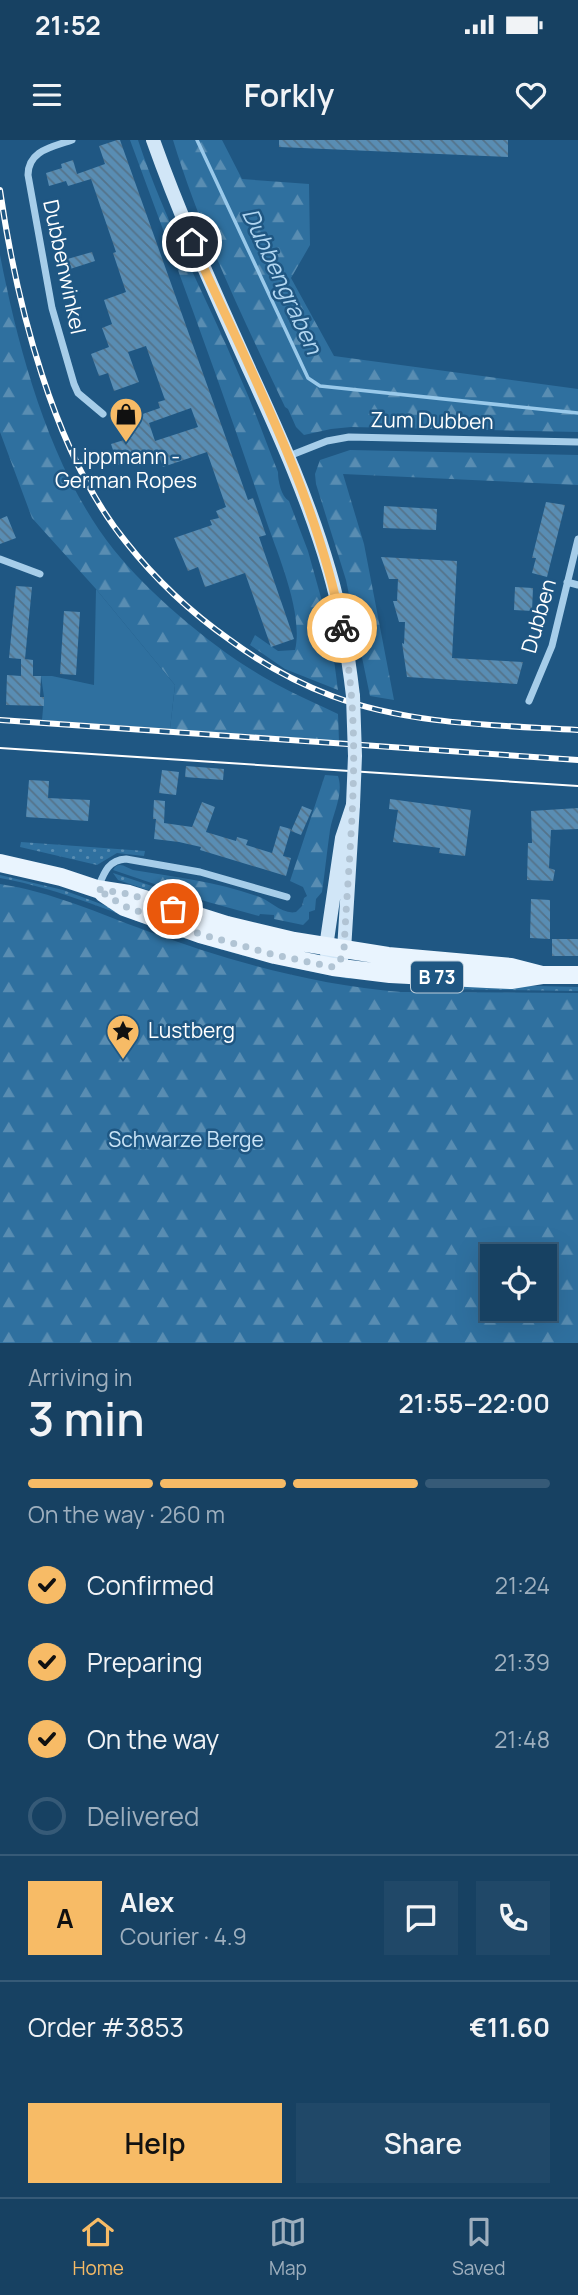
<!DOCTYPE html>
<html lang="en">
<head>
<meta charset="utf-8">
<style>
	body { margin:0; font-family:Manrope,sans-serif; background:#204868; color:#f1f3f6; height:100vh; display:flex; flex-direction:column; font-size:26px; white-space:nowrap }
	* { box-sizing:border-box; margin:0 }
	p { font-size:23px; color:#9eafbe }
	.icon { flex:none; width:38px; height:38px; fill:none; stroke:currentColor; stroke-width:2; stroke-linecap:round; stroke-linejoin:round }
	.map { position:relative; height:1203px; overflow:hidden }
	.side { display:flex; flex-direction:column; background:#174162; flex:1 }
	.side>* { flex:none }
	.tools { position:absolute; left:480px; top:1104px; display:grid; gap:14px }
	.tools a { display:grid; place-items:center; width:77px; height:77px; border-radius:0px; background:#174162; box-shadow:0 7px 28px #0002,0 0 0 2px #365a77; font-size:35px }
	.pin { position:absolute; display:grid; place-items:center; width:60px; height:60px; color:#fff; margin:-30px; border:4px solid #fff; border-radius:50%; box-shadow:0 2px 7px #0007 }
	.courier { position:absolute; display:grid; place-items:center; width:70px; height:70px; margin:-35px; border:5px solid #f7bb66; border-radius:50%; background:#fff; color:#222; box-shadow:0 2px 9px #0007 }
	.head em { font-style:normal; font-weight:600 }
	.head div { display:flex; flex-direction:column-reverse }
	.head { display:flex; align-items:center; justify-content:space-between; height:119px; padding:0 28px }
	h1 { font-size:46px; font-weight:600; line-height:52px }
	.bar { display:grid; grid-template-columns:repeat(4,1fr); gap:10px 7px; align-content:center; height:84px; padding:0 28px }
	.bar i { height:9px; border-radius:5px; background:#365a77 }
	.bar .selected { background:#f7bb66 }
	.bar p { grid-column:span 4 }
	.line { display:flex; align-items:center; gap:18px; padding:0 28px; border-top:2px solid #365a77 }
	.line div { flex:1 }
	.round { display:grid; place-items:center; flex:none; width:74px; height:74px; border-radius:0px; background:#204868 }
	ol { padding:0 28px; list-style:none }
	li { display:flex; align-items:center; gap:21px; height:77px }
	li p { margin-inline-start:auto }
	li .icon { padding:7px; border-radius:50%; background:#f7bb66; color:#111; stroke-width:4 }
	li:last-child { color:#9eafbe }
	li i { width:38px; height:38px; border:4px solid #365a77; border-radius:50% }
	.button { display:flex; gap:14px; margin-top:auto; padding:14px 28px }
	.button a { flex:1; height:80px; border-radius:0px; background:#f7bb66; color:#111; font-size:28px; font-weight:600; line-height:80px; text-align:center }
	.button a+a { background:#204868; color:#f1f3f6 }
	.status { display:flex; justify-content:space-between; align-items:center; height:49px; padding:0 35px; background:#174162; direction:ltr }
	.status svg { height:19px; fill:currentColor }
	header { display:flex; justify-content:space-between; align-items:center; height:91px; padding:0 28px; background:#174162; font-size:32px; font-weight:600 }
	.tabs { display:flex; justify-content:space-around; align-items:center; height:98px; border-top:2px solid #365a77; background:#174162; font-size:19px; color:#9eafbe }
	.tabs a { display:grid; justify-items:center; gap:4px }
	.tabs .selected { color:#f7bb66 }
	.map>svg:first-child { display:block }
	.grass { fill:url(#grass-dots) }
	.forest { fill:url(#forest-firs); fill-rule:evenodd }
	.garden { fill:#2f709f }
	.lines { fill:none; stroke-linecap:round; stroke-linejoin:round }
	.stream { stroke:#99c9ea; stroke-width:3.5 }
	.building { fill:url(#building-back-hatch); fill-rule:evenodd }
	.minor { stroke:#a6cde9; stroke-width:7 }
	.secondary { stroke:#d1e6f7; stroke-width:14 }
	.primary { stroke:#e9f4fe; stroke-width:18 }
	.tram { stroke:#fff; stroke-width:2 }
	.rail-casing { stroke:#fff; stroke-width:6 }
	.rail { stroke:#1f5783; stroke-width:3.5; stroke-dasharray:10; stroke-linecap:butt }
	.secondary-bridge { stroke:#d1e6f7; stroke-width:14 }
	.done { stroke:#b1c4d4; stroke-width:7; stroke-dasharray:0 12.6 }
	.route { stroke:#f7bb66; stroke-width:9 }
	.labels { text-anchor:middle; stroke-width:5; stroke-linejoin:round; paint-order:stroke }
	.shield { fill:#1f5783; stroke:#bccdda; stroke-width:2 }
	.shield-label { font-size:19px; font-weight:bold; fill:#fff }
	.street-label { font-size:21px; fill:#fff; stroke:#1f5783 }
	.poi-label { font-size:21px; fill:#fff; stroke:#1f5783 }
	.park-label { font-size:21px; fill:#cae4f7; stroke:#1f5783 }
	.water-label { font-size:23px; font-style:italic; fill:#b1d6f1; stroke:#1f5783 }
</style>
</head>
<body>
<div class="status"><b>21:52</b><svg viewBox="0 0 49 12"><path d="M0 12V9h3v3zM5 12V6h3v6zM10 12V3h3v9zM15 12V0h3v12zM26 1h20v11H26zM47 4h2v5h-2z"/></svg></div>
<header><svg class="icon" aria-label="menu" viewBox="0 0 24 24"><path d="M4 6h16M4 12h16M4 18h16"/></svg>Forkly<svg class="icon" aria-label="heart" viewBox="0 0 24 24"><path d="M12 20l-8-8c-3-5 5-10 8-4 3-6 11-1 8 4z"/></svg></header>
<div class="map">
<svg width="578" height="1203" viewBox="0 0 578 1203">
	<defs>
		<pattern id="grass-dots" width="8" height="8" patternUnits="userSpaceOnUse" patternTransform="scale(1.75)"><rect width="8" height="8" fill="#2f709f"/><path d="M2 2h.1M6 6h.1" fill="none" stroke="#598db2" stroke-width="1.8" stroke-linecap="round"/></pattern>
		<pattern id="forest-firs" width="22" height="20" patternUnits="userSpaceOnUse" patternTransform="scale(1.75)"><rect width="22" height="20" fill="#2f709f"/><path d="M5 1l3.5 6h-7zM16 11l3.5 6h-7z" fill="#598db2"/></pattern>
		<pattern id="building-back-hatch" width="6" height="6" patternUnits="userSpaceOnUse" patternTransform="scale(1.75)"><rect width="6" height="6" fill="#598db3"/><path d="M-1 5l2 2M0 0l6 6M5-1l2 2" fill="none" stroke="#54738a"/></pattern>
	</defs>
	<rect width="100%" height="100%" fill="#1f5783"/>
	<path class="grass" d="M21,702L145,711L144,716L117,713L97,725L20,707Z
		M113,733L185,757L175,759L118,740Z
		M0,735L63,750L180,793L352,836L349,839C291,828 234,815 178,796C119,775 62,749 0,738Z
		M460,844L578,847V851L438,849V846Z"/>
	<path class="forest" d="M130,0H138C165,82 207,158 240,237C254,268 265,300 278,332C278,341 281,356 289,361L308,411L330,490L338,550L285,529L250,505L255,495L278,511L295,510C304,473 277,413 265,377C223,250 176,125 130,0Z
		M173,0H222L242,39L309,44L310,105L291,138L334,216L578,249V292L351,287L331,289L304,295L296,287L288,269L285,267C244,180 201,92 173,0Z
		M0,115C19,213 51,331 114,410C153,458 221,515 276,544C296,555 318,564 338,574L339,602L170,589L175,545L96,449L32,378L0,292Z
		M350,310L578,315V345L343,334L364,404L394,560L370,556L346,440L316,344L315,334L320,320Z
		M325,635L338,636C344,654 333,673 330,690C327,711 325,731 322,752L316,759L315,770L309,772V779L303,785L274,779V775L260,774L259,776L208,762L113,730C119,720 126,728 133,730C175,737 217,742 257,756C270,760 282,775 296,772L302,766L304,758L307,756L303,747L290,741Z
		M0,744C52,752 98,773 147,791C228,821 315,845 401,852L578,853V1203H0ZM492,1116H544V1169H492Z"/>
	<path class="garden" d="M96,449L175,545L170,589L42,580L44,557L41,536H52L94,545Z"/>
	<g class="lines">
		<path class="stream" d="M197,0L308,238L320,246L578,273"/>
	</g>
	<path class="building" d="M117,0H120L248,360L253,358L266,395L259,397L294,499L271,507L245,433L205,447L198,427L188,431L174,398L212,385L210,380L219,378L216,371L226,367L207,312L163,327L158,312L118,325L111,304L124,300L122,292L134,288L131,278L160,268L158,262L165,260L146,206L128,212L139,242L114,251L108,233L99,236L91,214L109,207L102,188L112,184L104,160L126,152L113,113L116,112L91,39L68,46L66,41L49,46L46,33L62,28L61,24L73,20L77,34L105,24L99,6ZM191,268L198,287L155,301L149,283Z
		M279,0H508V17L279,7Z
		M92,112L95,121L67,130L64,120Z
		M546,362L565,365L547,437L532,433L536,418H532Z
		M384,366L437,369L436,390L383,388Z
		M7,376L16,398L0,404V379Z
		M381,417L457,421L452,518L523,522L517,544L407,537L402,503L404,504L405,482H399L393,461H397L398,439H389Z
		M16,446L32,447L25,519L33,520V536H41L40,557H44V566L6,565L7,535L21,536V519L9,518Z
		M515,447L533,448L532,471L514,470Z
		M64,471L80,472L76,535L60,534Z
		M186,626L224,629L223,640L185,637Z
		M162,630L179,632L176,655L159,653Z
		M29,640L49,641L48,658L90,660L88,681L26,677Z
		M390,659L471,670L465,716L439,713L440,708L393,702L398,670L389,669Z
		M154,660L165,661L164,683L192,687L202,662L215,667L206,692L236,701L237,697L248,700L246,705L272,713L280,686L291,689L283,716L291,718L286,736L200,710L201,707L179,702L154,699L156,679H153Z
		M302,666L312,670L301,695L291,691Z
		M578,668V689L551,690L549,728L555,730L553,741L527,740L528,703H532L531,671Z
		M531,759L550,760V799L530,798Z
		M552,799H578V816H552Z"/>
	<g class="lines">
		<path class="minor" d="M72,0C53,7 28,10 28,35L52,168L74,244L78,253L103,274
			M289,316L327,301L349,297L578,302
			M0,419L40,434
			M567,442L578,445
			M529,561L552,506L578,399
			M98,748C104,733 108,720 126,719L200,732L287,757"/>
		<path class="secondary" d="M153,0C181,79 216,155 250,231C280,296 309,361 329,430C341,471 348,513 353,556
			M353,665L344,810L340,821L333,827L328,819L326,807L342,698Z"/>
		<path class="primary" d="M0,723L61,737L97,749L129,754L227,785L294,801L388,816L511,827L542,835
			M103,753L124,767L200,794L275,815L333,827L390,834L487,839L511,840L542,835H578"/>
		<path class="tram" d="M0,608L578,646"/>
		<defs>
			<path id="rail" d="M0,50C16,162 54,314 126,402C156,440 190,472 230,500C261,523 295,542 332,556C410,585 496,585 578,590
				M0,580L578,620"/>
		</defs>
		<use href="#rail" class="rail-casing"/>
		<use href="#rail" class="rail"/>
		<path class="secondary-bridge" d="M353,665L355,616L353,556"/>
	</g>
	<g class="lines">
		<path class="done" d="M173,769L129,754L97,749L124,766L200,794L275,815L333,827L340,821L344,810C349,701 364,596 342,488"/>
		<path class="route" d="M192,102C248,227 316,352 342,488"/>
	</g>
	<defs>
		<symbol id="shop-pin" viewBox="-11 -11 22 30"><path d="M0 17L-7.5 6A9.5 9.5 0 1 1 7.5 6Z" fill="#f7bb66" stroke="#1f5783"/><path d="M-5-2.5h2.3a2.7 3.5 0 0 1 5.4 0H5L5.5 6h-11ZM-1.5-2.5h3a1.5 2.3 0 0 0-3 0Z" fill="#111"/></symbol>
		<symbol id="sight-pin" viewBox="-11 -11 22 30"><path d="M0 17L-7.5 6A9.5 9.5 0 1 1 7.5 6Z" fill="#f7bb66" stroke="#1f5783"/><path d="M0-6L1.8-2.2L6-1.7L2.9 1.2L3.7 5.4L0 3.3L-3.7 5.4L-2.9 1.2L-6-1.7L-1.8-2.2Z" fill="#111"/></symbol>
	</defs>
	<g fill-rule="evenodd">
		<use href="#shop-pin" x="107" y="255" width="38" height="52"/>
		<use href="#sight-pin" x="104" y="872" width="38" height="52"/>
	</g>
	<g class="labels">
		<rect class="shield" x="411" y="821.5" width="52" height="31" rx="5"/>
		<g class="shield-label">
			<text x="437" y="844">B 73</text>
		</g>
		<g class="street-label">
			<text transform="translate(64 127) rotate(78)" y="7">Dubbenwinkel</text>
			<text transform="translate(432 281) rotate(1)" y="7">Zum Dubben</text>
			<text transform="translate(539 476) rotate(-74)" y="7">Dubben</text>
		</g>
		<g class="poi-label">
			<text x="126" y="324">Lippmann -<tspan x="126" dy="24">German Ropes</tspan></text>
			<text x="148" y="898" text-anchor="start">Lustberg</text>
		</g>
		<g class="park-label">
			<text x="186" y="1007">Schwarze Berge</text>
		</g>
		<g class="water-label">
			<text transform="translate(282 141) rotate(65)" y="8">Dubbengraben</text>
		</g>
	</g>
</svg>
<div class="tools">
<a><svg class="icon" aria-label="locate" viewBox="0 0 24 24"><circle cx="12" cy="12" r="6"/><path d="M12 2v4M12 18v4M2 12h4M18 12h4"/></svg></a>
</div>
<div class="pin" style="left:173px;top:769px;background:#ea580c"><svg class="icon" aria-label="bag" viewBox="0 0 24 24"><path d="M5 8h14l-1 12H6zM9 8a3 3 0 0 1 6 0"/></svg></div>
<div class="pin" style="left:192px;top:102px;background:#1f2937"><svg class="icon" aria-label="home" viewBox="0 0 24 24"><path d="M3 11l9-7 9 7M6 9v11h12V9"/></svg></div>
<div class="courier" style="left:342px;top:488px"><svg class="icon" aria-label="bike" viewBox="0 0 24 24"><circle cx="6" cy="16" r="4"/><circle cx="18" cy="16" r="4"/><path d="M6 16l4-8h5l3 8M10 8l3 8H6M13 5h3"/></svg></div>
</div>
<section class="side">
<div class="head"><div><h1>3 min</h1><p>Arriving in</p></div><em>21:55–22:00</em></div>
<div class="bar"><i class="selected"></i><i class="selected"></i><i class="selected"></i><i></i><p>On the way · 260 m</p></div>
<ol>
<li><svg class="icon" aria-label="check" viewBox="0 0 24 24"><path d="M5 12l5 5 9-10"/></svg>Confirmed<p>21:24</p></li>
<li><svg class="icon" aria-label="check" viewBox="0 0 24 24"><path d="M5 12l5 5 9-10"/></svg>Preparing<p>21:39</p></li>
<li><svg class="icon" aria-label="check" viewBox="0 0 24 24"><path d="M5 12l5 5 9-10"/></svg>On the way<p>21:48</p></li>
<li><i></i>Delivered</li>
</ol>
<div class="line" style="height:126px"><b class="round" style="background:#f7bb66;color:#111">A</b><div><b>Alex</b><p>Courier · 4.9</p></div><a class="round"><svg class="icon" aria-label="chat" viewBox="0 0 24 24"><path d="M4 5h16v11H9l-5 4z"/></svg></a><a class="round"><svg class="icon" aria-label="phone" viewBox="0 0 24 24"><path d="M5 4h4l2 5-3 2q2 4 5 5l2-3 5 2v4C11 20 4 13 5 4z"/></svg></a></div>
<div class="line" style="height:91px"><div>Order #3853</div><b>€11.60</b></div>
<div class="button"><a>Help</a><a>Share</a></div>
</section>
<nav class="tabs">
<a class="selected"><svg class="icon" aria-label="home" viewBox="0 0 24 24"><path d="M3 11l9-7 9 7M6 9v11h12V9"/></svg>Home</a>
<a><svg class="icon" aria-label="map" viewBox="0 0 24 24"><path d="M3 6l6-2 6 2 6-2v14l-6 2-6-2-6 2zM9 4v14M15 6v14"/></svg>Map</a>
<a><svg class="icon" aria-label="saved" viewBox="0 0 24 24"><path d="M7 4h10v16l-5-4-5 4z"/></svg>Saved</a>
</nav>
</body>
</html>
